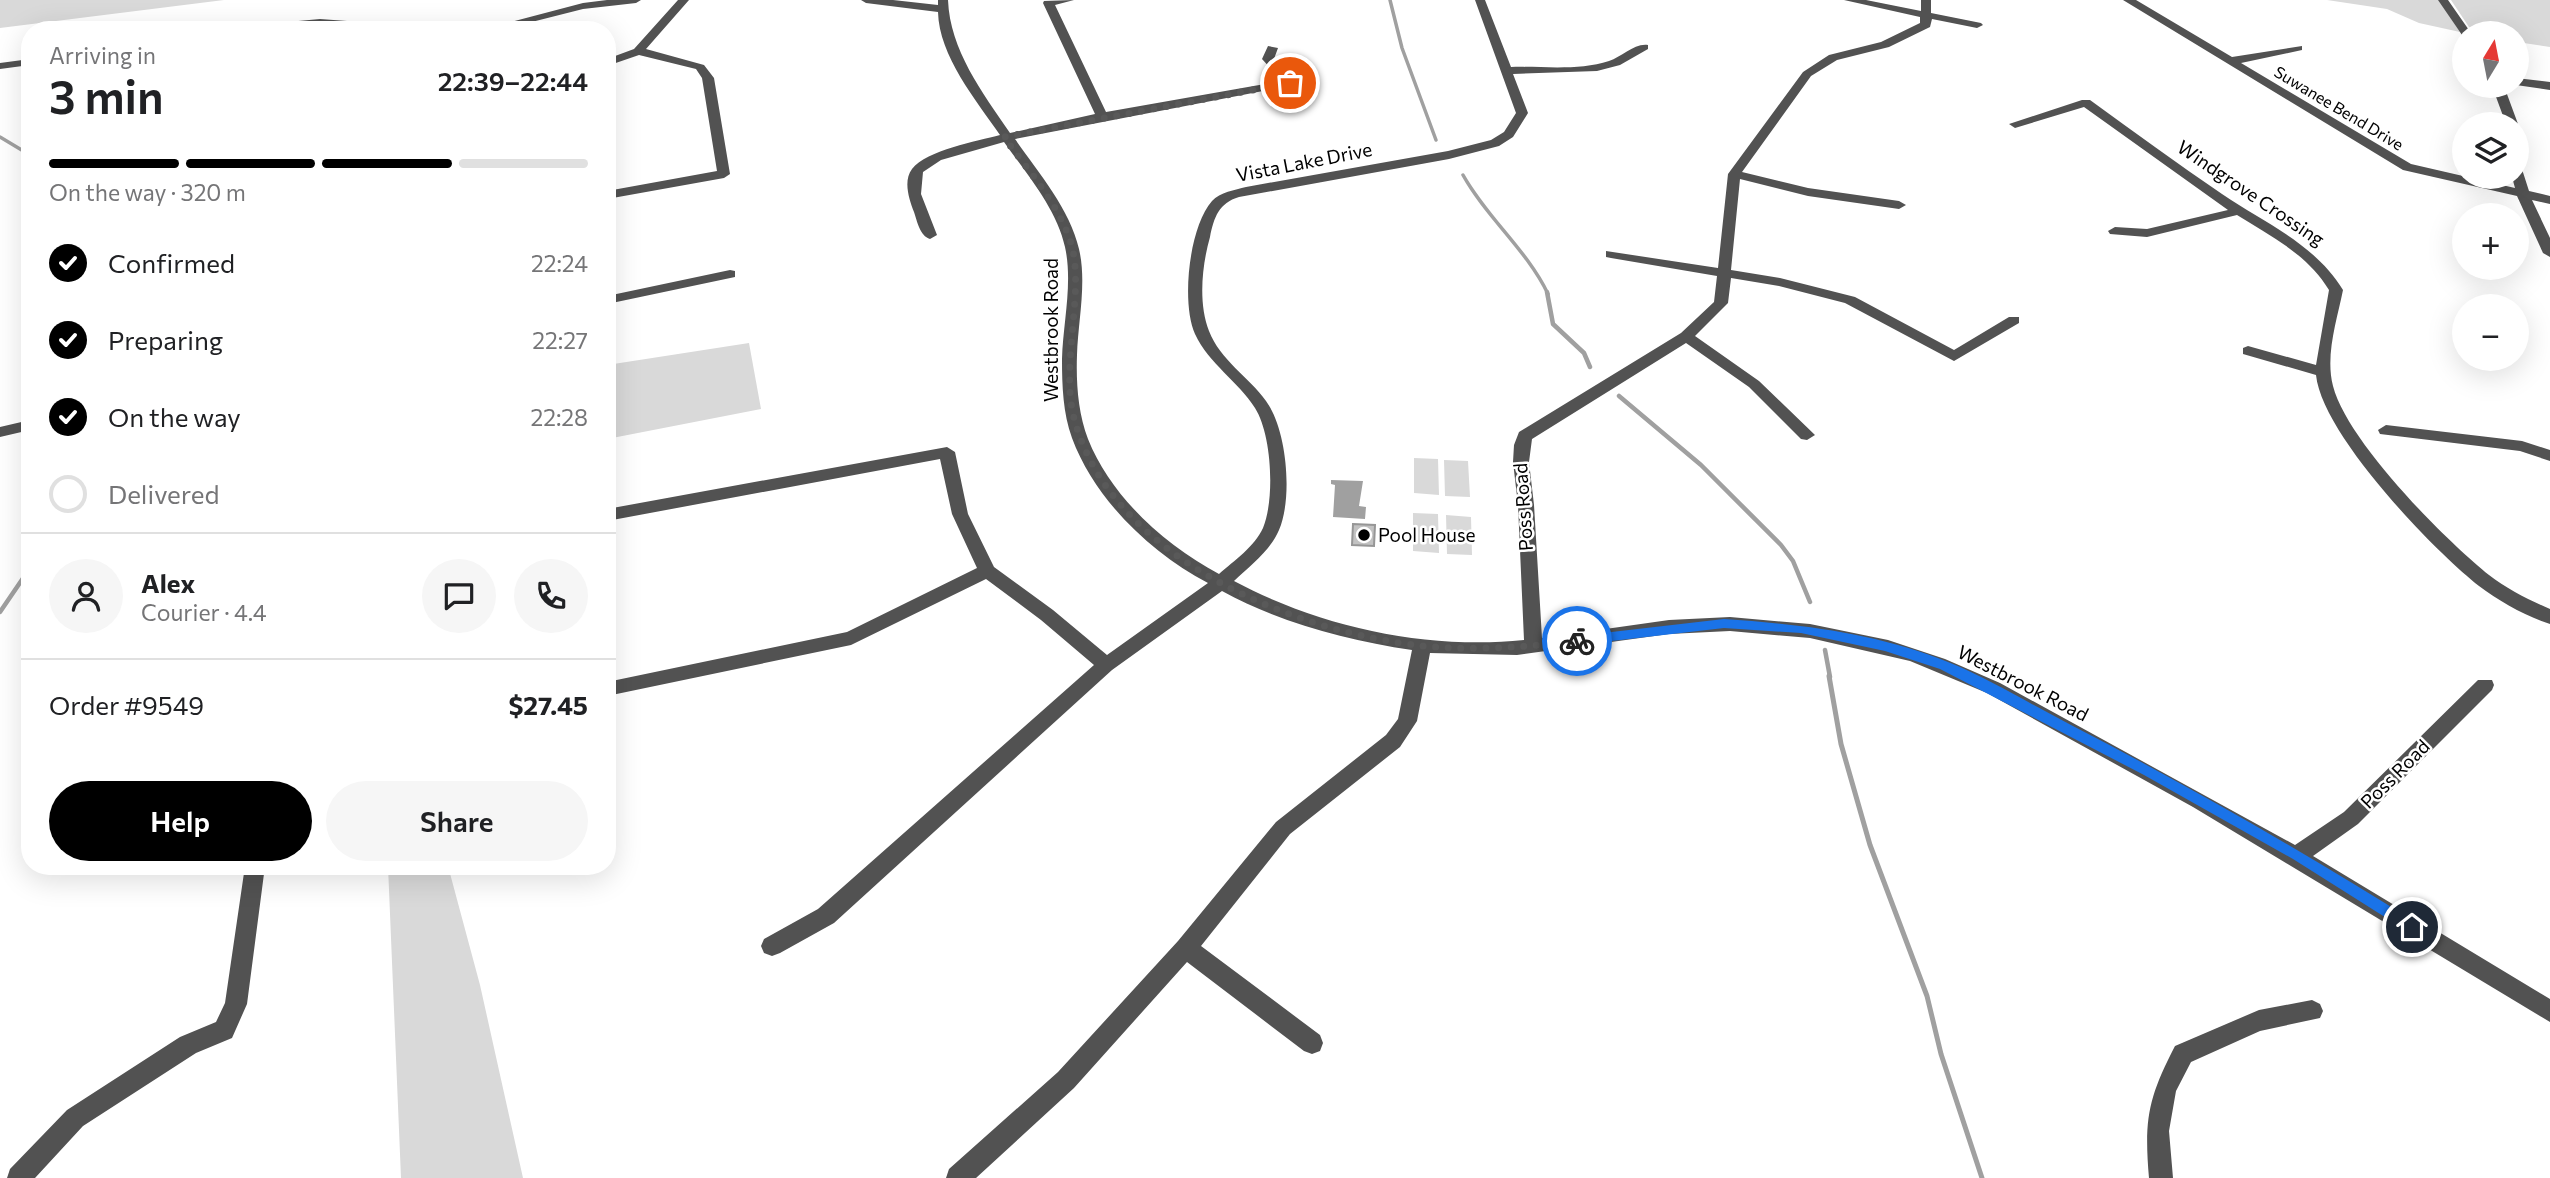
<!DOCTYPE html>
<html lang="en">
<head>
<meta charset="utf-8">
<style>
	body { margin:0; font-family:Commissioner,sans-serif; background:#f6f6f6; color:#202124; height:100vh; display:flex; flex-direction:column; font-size:26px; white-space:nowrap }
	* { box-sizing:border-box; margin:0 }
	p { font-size:23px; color:#757577 }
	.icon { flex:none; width:38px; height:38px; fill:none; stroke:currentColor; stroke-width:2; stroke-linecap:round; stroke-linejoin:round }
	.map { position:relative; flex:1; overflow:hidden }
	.drawer { position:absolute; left:21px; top:21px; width:595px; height:854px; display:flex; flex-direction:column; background:#fff; border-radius:28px; box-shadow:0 7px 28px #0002 }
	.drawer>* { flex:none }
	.needle { width:46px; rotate:10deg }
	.tools { position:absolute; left:2452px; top:21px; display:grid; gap:14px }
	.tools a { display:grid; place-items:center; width:77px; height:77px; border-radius:50%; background:#fff; box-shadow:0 7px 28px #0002; font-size:35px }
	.pin { position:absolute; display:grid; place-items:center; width:60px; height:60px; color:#fff; margin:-30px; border:4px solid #fff; border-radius:50%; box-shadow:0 2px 7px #0007 }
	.courier { position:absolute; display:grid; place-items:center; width:70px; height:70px; margin:-35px; border:5px solid #1a73e8; border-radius:50%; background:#fff; color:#222; box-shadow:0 2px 9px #0007 }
	.overview em { font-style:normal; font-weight:600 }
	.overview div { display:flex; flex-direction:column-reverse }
	.overview { display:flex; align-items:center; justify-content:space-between; height:119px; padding:0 28px }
	h1 { font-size:46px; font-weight:600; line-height:52px }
	.bar { display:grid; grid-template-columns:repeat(4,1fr); gap:10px 7px; align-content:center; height:84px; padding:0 28px }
	.bar i { height:9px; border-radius:5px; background:#e0e0e0 }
	.bar .current { background:#000 }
	.bar p { grid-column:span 4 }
	.line { display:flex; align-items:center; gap:18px; padding:0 28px; border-top:2px solid #e0e0e0 }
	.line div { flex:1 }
	.round { display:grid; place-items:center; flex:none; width:74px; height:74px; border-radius:37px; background:#f6f6f6 }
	ol { padding:0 28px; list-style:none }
	li { display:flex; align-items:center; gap:21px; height:77px }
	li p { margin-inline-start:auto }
	li .icon { padding:7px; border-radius:50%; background:#000; color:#fff; stroke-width:4 }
	li:last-child { color:#757577 }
	li i { width:38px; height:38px; border:4px solid #e0e0e0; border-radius:50% }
	.action { display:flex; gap:14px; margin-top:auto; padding:14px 28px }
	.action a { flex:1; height:80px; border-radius:42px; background:#000; color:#fff; font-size:28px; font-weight:600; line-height:80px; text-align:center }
	.action a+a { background:#f6f6f6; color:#202124 }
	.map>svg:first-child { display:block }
	.green { fill:#d9d9d9 }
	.water { fill:#a0a0a0 }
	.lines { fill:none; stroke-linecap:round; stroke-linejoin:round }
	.stream-far2 { stroke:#a0a0a0; stroke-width:3.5 }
	.stream-far1 { stroke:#a0a0a0; stroke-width:4.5 }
	.stream { stroke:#a0a0a0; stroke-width:5 }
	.building { fill:#c2c2c2; stroke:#969696; stroke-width:2 }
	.minor { fill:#525252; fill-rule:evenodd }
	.route { fill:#1a73e8 }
	.done { stroke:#595959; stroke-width:7; stroke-dasharray:0 12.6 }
	.poi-dot { fill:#000; stroke:#fff; stroke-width:2.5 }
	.labels { text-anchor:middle; stroke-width:5; stroke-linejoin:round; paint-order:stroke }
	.far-street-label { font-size:16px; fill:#000; stroke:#fff }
	.street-label { font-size:19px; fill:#000; stroke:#fff }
	.poi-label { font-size:19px; fill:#000; stroke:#fff; text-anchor:start }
</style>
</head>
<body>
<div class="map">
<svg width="2550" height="1178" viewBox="0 0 2550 1178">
	<rect width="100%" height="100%" fill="#fff"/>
	<path class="green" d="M0,0H224L0,28Z
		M2327,0H2439L2460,32L2419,23L2387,9Z
		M2451,0H2550V47L2517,42L2516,33H2473Z
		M749,343L761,409L607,439V365Z
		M1414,458L1438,459L1439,495L1414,493Z
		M1444,460L1468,461L1470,497L1445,496Z
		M1413,513L1438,514L1439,553L1413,551Z
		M1446,515L1471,517L1472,555L1447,554Z
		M388,866H448L480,985L523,1178H401Z"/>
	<path class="water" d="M1331,480L1363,481L1359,506L1366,507L1365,519L1333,517L1335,485L1331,484Z"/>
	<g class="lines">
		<path class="stream-far2" d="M1390,0L1402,48L1436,140
			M0,137L30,155
			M1463,175C1487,218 1527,250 1548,294"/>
		<path class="stream-far1" d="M1547,292L1553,324L1584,353L1590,367
			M1619,396L1701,465L1781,545L1793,561L1810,602
			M0,612L30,568
			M1825,650L1830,677"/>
		<path class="stream" d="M1829,676L1841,744L1870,845L1927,996L1941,1054L1982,1178"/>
	</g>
	<path class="building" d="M1353,524L1375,525L1374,546L1352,545Z"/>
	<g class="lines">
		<path class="minor" d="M607,0H641L636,3L583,9L500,30H481L583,3Z
			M678,0H689L646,49L704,65L714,78L730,174L724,178L607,199V191L717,171L702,78L696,69L639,55L607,66V59L634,49Z
			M861,0H893L938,5V0H948C950,50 982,92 1010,133L1095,114L1043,3L1044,1L1074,0L1055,5L1106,112L1282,81L1262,59L1268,46L1278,48L1274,59L1294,81V85L1015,139C1038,172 1070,209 1079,249C1087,283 1078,321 1077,355C1076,383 1078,413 1088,439C1111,497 1165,545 1219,574C1234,561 1255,546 1263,528C1275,499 1272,435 1255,408C1238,381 1209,364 1195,334C1181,303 1189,227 1212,201C1220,192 1235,190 1246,187L1448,151L1491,140L1504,132L1516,113L1475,0H1485L1511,67C1542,66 1579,71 1609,61C1622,57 1634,43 1648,45V49L1620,65L1597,71L1513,74L1528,113L1513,137L1499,146L1449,159L1239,197C1219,203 1214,217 1210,237C1202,265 1198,303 1209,331C1220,360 1249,377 1266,401C1287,429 1293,498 1279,530C1270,551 1250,566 1234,581C1320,627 1427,650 1524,640L1518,505L1513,462L1514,445L1519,432L1681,333L1714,302L1717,276L1611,258L1606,257V251L1718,268L1728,174L1803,72L1829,55L1881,42L1920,23V17L1844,0H1866L1921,11V0H1931V13L1981,23L1983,25L1977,28L1932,19L1930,27L1889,47L1837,60L1811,76L1742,172L1808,188L1899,201L1906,205L1899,209L1808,196L1740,179L1731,270L1780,278L1855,297L1954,350L2009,317H2019V323L1954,361L1845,303L1779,286L1731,278L1728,303L1695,336L1759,381L1815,435L1807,440L1801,439L1749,387L1686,343L1532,439L1529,462L1534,505L1542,638L1669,620L1730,617L1810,624L1888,640L1945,659L2000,683L2295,845L2344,812L2478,680H2492L2494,685L2492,690L2358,824L2313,856L2550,999V1022L2193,807L1987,693L1910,661L1810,638L1730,631L1669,634L1517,655L1430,653L1417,721L1400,747L1290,834L1201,946L1320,1035L1323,1043L1320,1051L1312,1054L1304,1051L1187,962L1074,1088L976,1178H946L949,1169L1058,1072L1178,941L1276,822L1386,735L1398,719L1412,650C1346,640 1281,623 1222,591L1112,670L834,923L780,953L772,956L764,953L761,946L764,939L818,909L1094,665L1041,620L986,579L851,645L607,696V682L847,632L977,568L952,514L940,459L607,521V509L947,447L955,452L968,514L994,567L1053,610L1107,655L1208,583C1151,553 1095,500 1072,438C1063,413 1062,386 1062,359C1063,323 1073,283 1065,247C1057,209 1026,173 1004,142L941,160L923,172L921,194L937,235L930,239C920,236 917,221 914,212C909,199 903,181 912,169C927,150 977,141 1000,135C976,100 939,56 938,12L866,3Z
			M2123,0H2136L2232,57L2302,46V50L2241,63L2411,164L2515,188L2512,177H2516V162L2520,163L2529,191L2550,196V204L2532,200L2550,238V257L2543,253L2517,196L2403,170Z
			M2438,0H2448L2471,33L2462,35Z
			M320,19L374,23L397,30L338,26L243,30L266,24Z
			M30,59V65L0,69V63Z
			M2516,78L2550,82V90L2516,85Z
			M2492,86H2504L2518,124L2516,126L2506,124Z
			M2082,100H2090C2134,132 2178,164 2222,194C2266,224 2314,243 2343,290C2337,320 2325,355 2333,386C2347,441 2444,539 2489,575C2507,589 2529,600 2550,609V624C2525,616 2499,601 2479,586C2432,549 2322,434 2316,375L2243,354V348L2248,346L2316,365L2329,290C2307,254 2272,237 2237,215L2147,237L2110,234L2108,231L2115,227L2147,229L2228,210L2084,107L2015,128L2009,124Z
			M730,270L735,271V277L607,304V296Z
			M30,420V430L0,437V427Z
			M2386,425L2522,441L2550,450V461L2520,451L2380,434L2378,430Z
			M245,866H265L247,1004L232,1038L196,1053L83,1126L35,1178H7L10,1169L67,1110L180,1037L216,1022L225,1003Z
			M2312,1000L2320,1004L2323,1011L2320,1018L2260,1031L2191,1062L2176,1091L2169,1131L2173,1178H2149C2144,1120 2148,1098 2175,1046L2259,1010Z"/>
	</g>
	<path class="route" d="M1724,619C1800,624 1877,633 1948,662C1990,679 2030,704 2071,725C2189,786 2304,852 2417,923L2419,927L2412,933L2407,931L2293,859L2144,775L1940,669L1885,651L1801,633L1724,628L1577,645L1571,641L1577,636Z"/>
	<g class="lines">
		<path class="done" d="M1290,83L1004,137C1027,169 1057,202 1070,240C1086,286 1061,361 1073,414C1106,555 1293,633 1424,646C1475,651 1526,647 1577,641"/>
	</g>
	<circle class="poi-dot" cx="1364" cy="535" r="7"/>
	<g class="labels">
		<g class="far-street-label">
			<text transform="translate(2339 108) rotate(31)" y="6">Suwanee Bend Drive</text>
		</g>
		<g class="street-label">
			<text transform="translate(1304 162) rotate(-11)" y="7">Vista Lake Drive</text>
			<text transform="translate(2251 193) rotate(34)" y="7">Windgrove Crossing</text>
			<text transform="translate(1051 330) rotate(-90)" y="7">Westbrook Road</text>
			<text transform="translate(1523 507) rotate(-94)" y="7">Poss Road</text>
			<text transform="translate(2023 683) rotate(27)" y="7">Westbrook Road</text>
			<text transform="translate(2395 774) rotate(-45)" y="7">Poss Road</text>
		</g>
		<g class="poi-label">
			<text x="1378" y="542">Pool House</text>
		</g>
	</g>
</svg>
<div class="tools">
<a><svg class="needle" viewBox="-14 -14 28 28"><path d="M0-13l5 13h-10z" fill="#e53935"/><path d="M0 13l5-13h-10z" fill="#757577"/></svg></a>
<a><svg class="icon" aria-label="layers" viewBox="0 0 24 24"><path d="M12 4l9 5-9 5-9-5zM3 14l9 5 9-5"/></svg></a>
<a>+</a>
<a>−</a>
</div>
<div class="pin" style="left:1290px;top:83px;background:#ea580c"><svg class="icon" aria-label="bag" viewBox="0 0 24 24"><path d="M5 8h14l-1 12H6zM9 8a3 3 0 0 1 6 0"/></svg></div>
<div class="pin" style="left:2412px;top:927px;background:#1f2937"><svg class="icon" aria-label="home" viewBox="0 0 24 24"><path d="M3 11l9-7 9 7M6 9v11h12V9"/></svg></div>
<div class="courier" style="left:1577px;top:641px"><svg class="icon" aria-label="bike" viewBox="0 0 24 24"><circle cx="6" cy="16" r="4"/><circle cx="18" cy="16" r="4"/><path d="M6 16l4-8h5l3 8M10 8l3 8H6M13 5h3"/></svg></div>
<section class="drawer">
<div class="overview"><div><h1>3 min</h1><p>Arriving in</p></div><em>22:39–22:44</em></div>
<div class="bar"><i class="current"></i><i class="current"></i><i class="current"></i><i></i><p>On the way · 320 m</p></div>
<ol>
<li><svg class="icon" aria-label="check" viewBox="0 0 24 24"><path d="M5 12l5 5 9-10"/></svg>Confirmed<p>22:24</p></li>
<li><svg class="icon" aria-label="check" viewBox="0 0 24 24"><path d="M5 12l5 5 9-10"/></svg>Preparing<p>22:27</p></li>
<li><svg class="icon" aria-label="check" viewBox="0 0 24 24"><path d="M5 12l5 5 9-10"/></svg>On the way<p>22:28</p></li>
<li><i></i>Delivered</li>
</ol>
<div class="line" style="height:126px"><a class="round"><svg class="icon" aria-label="person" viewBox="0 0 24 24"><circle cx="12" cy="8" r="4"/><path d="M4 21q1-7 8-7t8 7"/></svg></a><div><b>Alex</b><p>Courier · 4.4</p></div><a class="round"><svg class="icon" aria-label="chat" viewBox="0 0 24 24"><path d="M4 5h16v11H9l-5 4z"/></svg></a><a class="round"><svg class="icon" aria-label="phone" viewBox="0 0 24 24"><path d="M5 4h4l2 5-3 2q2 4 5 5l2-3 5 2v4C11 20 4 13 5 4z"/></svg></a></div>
<div class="line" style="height:91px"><div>Order #9549</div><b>$27.45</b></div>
<div class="action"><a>Help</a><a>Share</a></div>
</section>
</div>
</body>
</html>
